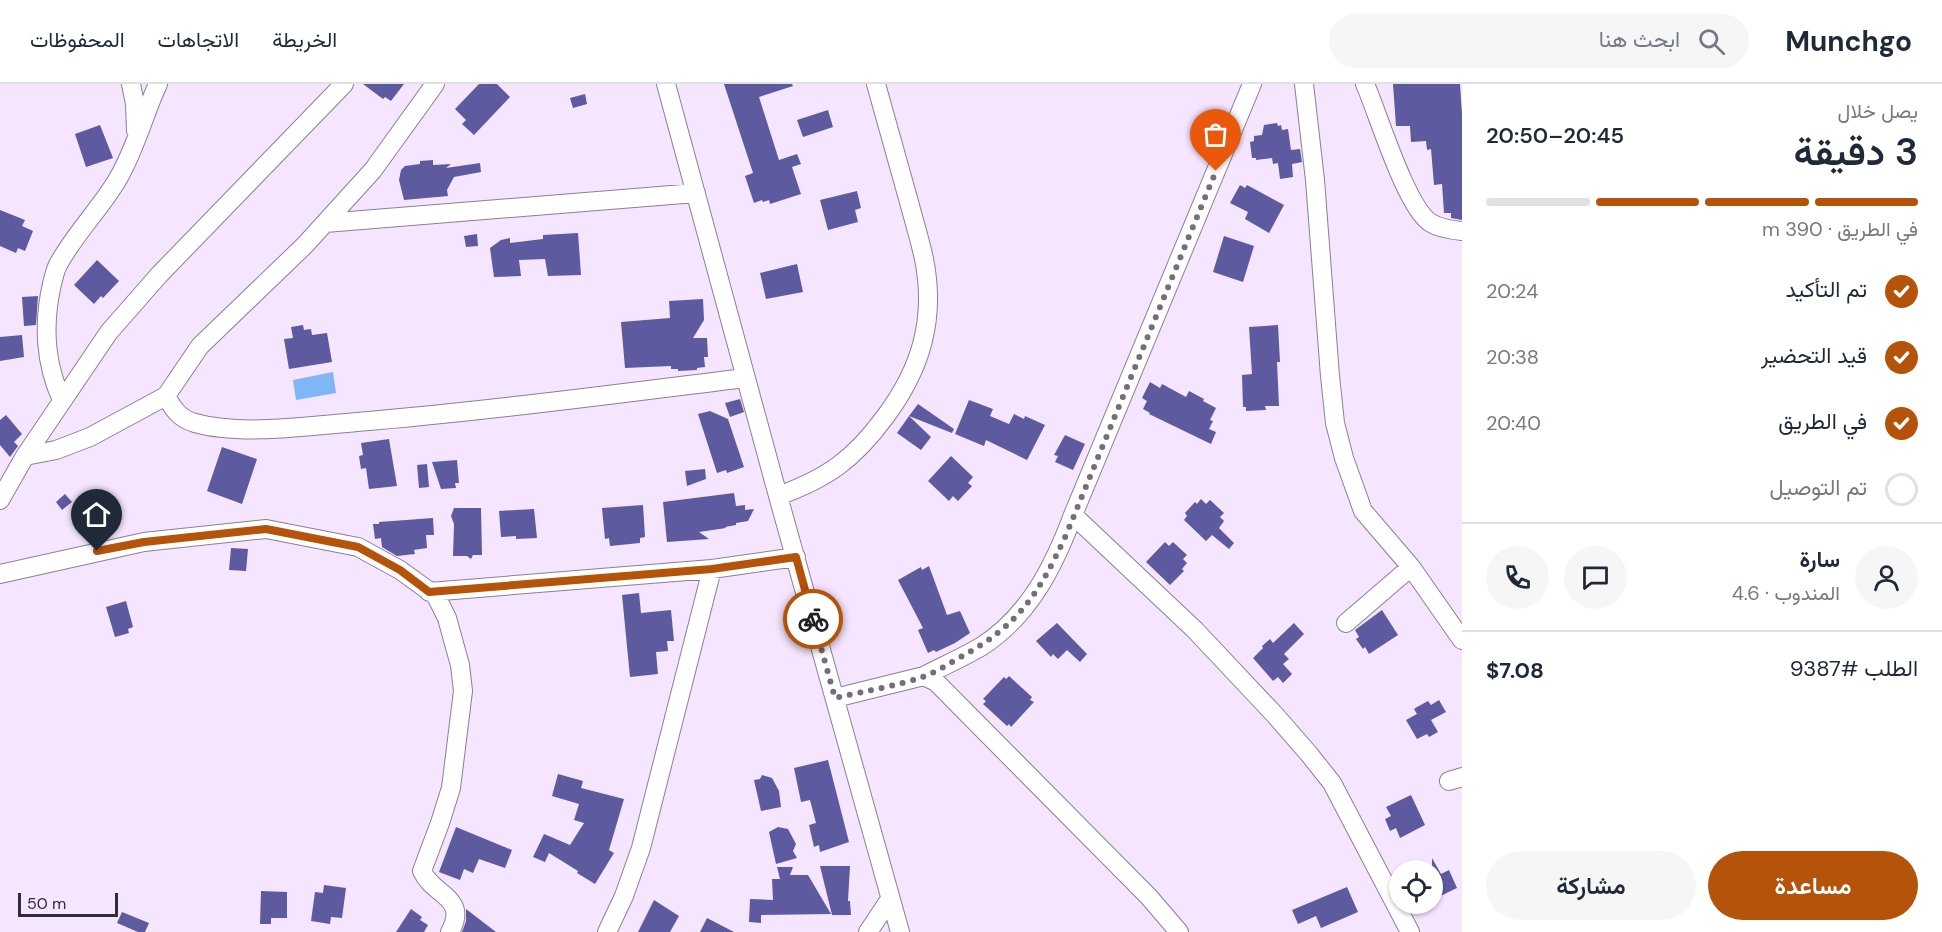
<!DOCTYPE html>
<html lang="ar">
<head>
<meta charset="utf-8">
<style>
	body { margin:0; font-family:"DM Sans",Vazirmatn,sans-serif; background:#f6f6f7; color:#1f2937; direction:rtl; height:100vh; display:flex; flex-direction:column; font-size:22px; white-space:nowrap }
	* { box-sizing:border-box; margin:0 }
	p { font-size:20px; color:#747a83 }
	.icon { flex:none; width:33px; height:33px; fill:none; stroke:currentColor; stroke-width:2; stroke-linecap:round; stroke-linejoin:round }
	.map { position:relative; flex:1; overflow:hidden; direction:ltr }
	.drawer { display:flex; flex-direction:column; background:#fff; width:480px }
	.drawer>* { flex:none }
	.controls { position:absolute; left:1389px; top:776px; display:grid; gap:12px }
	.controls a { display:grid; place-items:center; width:54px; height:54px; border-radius:50%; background:#fff; box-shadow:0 2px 4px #0004; font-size:30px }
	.scale { position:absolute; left:18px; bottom:15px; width:100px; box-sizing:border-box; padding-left:6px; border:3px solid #322c35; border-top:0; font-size:16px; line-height:21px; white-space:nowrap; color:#322c35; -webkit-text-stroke:4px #f5e5fe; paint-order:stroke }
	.pin { position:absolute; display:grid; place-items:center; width:51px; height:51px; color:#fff; margin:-62px -26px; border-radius:50% 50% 50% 0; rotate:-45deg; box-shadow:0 0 6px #0007 }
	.pin .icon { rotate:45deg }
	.courier { position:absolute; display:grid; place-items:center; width:60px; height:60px; margin:-30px; border:4px solid #b45309; border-radius:50%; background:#fff; color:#222; box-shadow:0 2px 8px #0007 }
	.headline em { font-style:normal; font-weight:600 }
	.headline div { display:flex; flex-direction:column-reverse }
	.headline { display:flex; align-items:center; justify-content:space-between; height:102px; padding:0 24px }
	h1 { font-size:39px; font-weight:600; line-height:45px }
	.bar { display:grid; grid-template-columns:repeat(4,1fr); gap:9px 6px; align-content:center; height:72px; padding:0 24px }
	.bar i { height:8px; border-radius:4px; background:#e0e1e3 }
	.bar .selected { background:#b45309 }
	.bar p { grid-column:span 4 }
	.line { display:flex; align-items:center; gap:15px; padding:0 24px; border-top:2px solid #e0e1e3 }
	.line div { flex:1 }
	.round { display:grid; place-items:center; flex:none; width:63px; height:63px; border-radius:32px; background:#f6f6f7 }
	ol { padding:0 24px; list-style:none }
	li { display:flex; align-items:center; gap:18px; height:66px }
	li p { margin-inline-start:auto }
	li .icon { padding:6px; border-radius:50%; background:#b45309; color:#fff; stroke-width:4 }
	li:last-child { color:#747a83 }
	li i { width:33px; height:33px; border:3px solid #e0e1e3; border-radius:50% }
	.cta { display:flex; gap:12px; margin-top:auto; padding:12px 24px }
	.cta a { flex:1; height:69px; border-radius:36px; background:#b45309; color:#fff; font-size:24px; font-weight:600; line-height:69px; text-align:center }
	.cta a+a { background:#f6f6f7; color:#1f2937 }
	header { display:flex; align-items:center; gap:36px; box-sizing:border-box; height:84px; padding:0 30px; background:#fff; border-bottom:2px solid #e0e1e3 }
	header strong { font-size:28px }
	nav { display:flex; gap:33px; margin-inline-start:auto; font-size:21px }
	.search { width:420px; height:54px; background:#f6f6f7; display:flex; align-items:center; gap:15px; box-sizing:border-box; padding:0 21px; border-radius:33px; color:#747a83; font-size:22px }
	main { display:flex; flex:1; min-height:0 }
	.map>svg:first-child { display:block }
	.water { fill:#7fb6f5 }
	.building { fill:#5d5a9f }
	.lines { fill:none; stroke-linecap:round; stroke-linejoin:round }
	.minor-casing { stroke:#8d7e95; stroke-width:20 }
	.minor { stroke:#fff; stroke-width:18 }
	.done { stroke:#766d7b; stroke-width:6; stroke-dasharray:0 10.8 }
	.route { stroke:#b45309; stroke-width:8 }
</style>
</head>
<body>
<header>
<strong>Munchgo</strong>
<div class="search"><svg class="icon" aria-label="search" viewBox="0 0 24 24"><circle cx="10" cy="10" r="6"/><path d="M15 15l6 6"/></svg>ابحث هنا</div>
<nav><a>الخريطة</a><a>الاتجاهات</a><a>المحفوظات</a></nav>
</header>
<main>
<section class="drawer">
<div class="headline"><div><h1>3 دقيقة</h1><p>يصل خلال</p></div><em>20:45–20:50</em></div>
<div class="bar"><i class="selected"></i><i class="selected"></i><i class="selected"></i><i></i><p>في الطريق · 390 m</p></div>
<ol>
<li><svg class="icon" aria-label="check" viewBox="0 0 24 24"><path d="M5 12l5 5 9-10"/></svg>تم التأكيد<p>20:24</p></li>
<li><svg class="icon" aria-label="check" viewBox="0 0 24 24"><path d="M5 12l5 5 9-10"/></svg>قيد التحضير<p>20:38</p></li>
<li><svg class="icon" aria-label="check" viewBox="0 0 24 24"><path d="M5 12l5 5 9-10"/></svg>في الطريق<p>20:40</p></li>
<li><i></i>تم التوصيل</li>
</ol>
<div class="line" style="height:108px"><a class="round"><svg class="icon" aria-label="person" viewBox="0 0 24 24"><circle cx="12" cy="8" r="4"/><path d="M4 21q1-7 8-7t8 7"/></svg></a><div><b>سارة</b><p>المندوب · 4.6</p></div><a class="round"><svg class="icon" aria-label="chat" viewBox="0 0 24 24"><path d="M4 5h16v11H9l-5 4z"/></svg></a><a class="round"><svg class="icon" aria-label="phone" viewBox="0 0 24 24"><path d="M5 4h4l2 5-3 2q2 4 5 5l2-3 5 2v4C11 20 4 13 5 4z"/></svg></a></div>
<div class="line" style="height:78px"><div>الطلب #9387</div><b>$7.08</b></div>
<div class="cta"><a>مساعدة</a><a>مشاركة</a></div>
</section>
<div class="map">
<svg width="1462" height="848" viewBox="0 0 1462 848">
	<rect width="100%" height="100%" fill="#f5e5fe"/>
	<path class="water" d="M333,288L336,309L296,316L293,296Z"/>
	<path class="building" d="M363,0H404L391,17L385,13L383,15Z
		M479,0H497L510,13L474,51L462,40L466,36L455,25Z
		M724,0H792L793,2L759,13L779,76L797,70L801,80L792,83L801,110L770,120L769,116L763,118L762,116L754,119L745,92L753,89Z
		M1393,0H1460L1462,30V136L1451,134V129H1444L1442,100L1434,101L1431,65L1427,66L1426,57L1411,58L1410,42H1396Z
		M585,10L587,20L573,24L570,14Z
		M828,26L833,43L803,53L797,36Z
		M1277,39L1278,42L1281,41L1282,46L1288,45L1291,66L1300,65L1302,78L1292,80L1293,93L1280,95L1278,79L1273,80L1272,74L1256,76V74H1252L1250,58L1254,57V52L1262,51L1264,41Z
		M100,41L113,74L86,83L75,50Z
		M433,76V81L451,80L446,84L480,79L481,88L454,93L447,106L448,112L404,116L399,96L401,86L405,82L420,80V77Z
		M1240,101L1245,104L1247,101L1284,121L1269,149L1245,135L1248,128L1230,119Z
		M857,107L861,124L855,126L858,138L828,146L820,116Z
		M0,126L25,136L22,142L33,147L25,167L18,164L16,169L0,162Z
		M578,149L581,191L548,192L545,175L519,176L521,192L494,193L490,164L501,156L510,154V159L543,155V151Z
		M477,150L478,162L466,163L464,152Z
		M1224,152L1254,162L1243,198L1213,188Z
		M97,176L119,197L103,214L101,212L94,220L74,201Z
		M797,180L803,208L766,215L760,189Z
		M38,212L36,241L24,242L22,213Z
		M703,215L704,236L693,254H707L708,273H704L705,283L697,284V286L678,287V285H671V282L625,284L621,238L670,234L669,217Z
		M303,241L304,246L311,245L312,251L327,249L332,278L289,285L284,255L293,254L291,243Z
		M1278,241L1280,278H1277L1279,322H1265L1266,326L1246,327V323H1243L1242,291L1252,290L1249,243Z
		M22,251L24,273L0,277V253Z
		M1150,298L1160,304L1162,300L1186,313L1189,307L1204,315L1203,317L1216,324L1210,336L1213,337L1209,345L1216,348L1211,360L1149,330L1150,329L1143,325L1147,317L1142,314Z
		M740,315L744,328L730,333L725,319Z
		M969,316L993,325L990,332L1009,340L1014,330L1024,335L1025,332L1045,341L1027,376L986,356L984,362L955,350Z
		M918,320L954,345L952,349L909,332Z
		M710,327L728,335L744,383L727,389L726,386L717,389L698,330Z
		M6,331L22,350L14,358L18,362L10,373L0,361V336Z
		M909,332L931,353L921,366L897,349Z
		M1065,351L1085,360L1073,386L1055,378L1058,372L1054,371Z
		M389,355L397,402L369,405L366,384L361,385L359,372L363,371L361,359Z
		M222,363L257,375L242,420L207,407Z
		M951,372L973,393L968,399L972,402L958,417L953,412L949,417L928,397Z
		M457,376L459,399H455L456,404L441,405L432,378Z
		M427,380L429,403L419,404L417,381Z
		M705,385L706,395L687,402L685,387Z
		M734,409L736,422L745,421V426L754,425L748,437L736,439V441L725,443L726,444L699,448L709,455L667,458L663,418Z
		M65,410L72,418L62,426L56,418Z
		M1201,415L1206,420L1210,416L1224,429L1220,433L1224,437L1219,444L1234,459L1229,465L1212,451L1206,457L1184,436L1187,432L1185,429L1195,418L1197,420Z
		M643,421L645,453L640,454V459L610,462L609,454L605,455L602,424Z
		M454,424H481L482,471H473L471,475L467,472H453L454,440L451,432Z
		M534,425L537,454L516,455V452L501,453L499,427Z
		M433,434L434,451H426L427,464L414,466L415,470L397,472L382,463L381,454L375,455L373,440H379V438Z
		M1165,458L1169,462L1173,458L1187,471L1183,475L1187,479L1182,485L1184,487L1170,501L1146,478Z
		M231,464L248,465L246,487L229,486Z
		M929,482L947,531L960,527L970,549L955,559L936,568L934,566L928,569L918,546L923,544L898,496L921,483L922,486Z
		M639,509L641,529L671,526L674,557H667L668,567L656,568L658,590L630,593L622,511Z
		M126,517L133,543L128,545L129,549L115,553L106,523Z
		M1382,526L1398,551L1369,570L1365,563L1363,565L1356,555L1359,553L1355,546Z
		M1057,539L1087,570L1080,578L1067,566L1058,575L1053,570L1051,573L1036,557Z
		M1294,539L1304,550L1284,570L1289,575L1283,580L1292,590L1283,599L1278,593L1273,597L1253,574L1263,564L1262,562L1270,555L1273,559Z
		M1009,592L1032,613L1030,616L1034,618L1011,643L1009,640L1007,642L983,620L986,617L983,615L1004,593L1006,595Z
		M1439,616L1446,628L1431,636L1438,648L1429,653L1427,650L1417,655L1406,636L1417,630L1414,625L1417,623L1428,617L1431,621Z
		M828,676L849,758L820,768L819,761L814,763L809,741L816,739L810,716L801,718L794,684Z
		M558,690L583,697L581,704L624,715L609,766L614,769L595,800L577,789L578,787L549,769L545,778L533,773L544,750L570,761L584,739L574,736L579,720L552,712Z
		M762,691L772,694L779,707L781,723L761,727L754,696L760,695Z
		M1411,711L1425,741L1400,754L1396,744L1390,747L1385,735L1391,732L1386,723Z
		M456,743L512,766L505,784L479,775L473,789L464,785L460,796L439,788Z
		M778,743L788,745L796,760L793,767L797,774L776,780L769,748Z
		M1432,774L1441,790L1449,786L1457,804L1432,816Z
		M820,782H850L848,817H850L851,831H832Z
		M777,783H793L790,791H808L831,830L761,831V839L749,838L750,815L773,816L772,795H780Z
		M324,801L346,804L342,834L331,833L330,840L311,837L315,808L323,809Z
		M1347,803L1358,828L1321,844L1316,832L1298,840L1292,826Z
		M261,807L287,808V834H271V840H260Z
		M654,816L679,832L670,848H638Z
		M411,825L422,833L420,836L428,841L424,848H396Z
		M466,825L496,848H462L466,837Z
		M122,828L149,839L145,848H138L117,839Z
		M707,834L734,848H700Z"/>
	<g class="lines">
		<defs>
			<path id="minor" d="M131,0L135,20L136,47
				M666,0L778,412L900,848
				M1252,0L1073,431L1195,546L1275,631L1309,670L1332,699L1410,848
				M1304,0L1315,96L1330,292L1335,339L1344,374L1363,427L1411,483L1462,556
				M1365,0C1378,29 1406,124 1431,139C1439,144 1452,146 1462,147
				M325,139L696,109
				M166,312C173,325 180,335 195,339C241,352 309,342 357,338C487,327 616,310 745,294
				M62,316C45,280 43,239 52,200C54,193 55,185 59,179C76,148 102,123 119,93C136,63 144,30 158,0
				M25,372L56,366L90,353L166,312L200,262L305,161L373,86L435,0
				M778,412C828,394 854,375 885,333C921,285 936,235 924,175C920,156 914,137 909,118C898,79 887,39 876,0
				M0,416L25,372L109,248L159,191L344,0
				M0,490L144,458L266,445L358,463L400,486L436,512L447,534L460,581L463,607L451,704L440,739L422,787C433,812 469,813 450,848
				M429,508L712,485L796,473
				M1346,539L1411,483
				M924,592C943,582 964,573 982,562C1029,532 1054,482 1073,431
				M835,614L924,592L936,598L1149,813L1179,848
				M1449,697L1462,693
				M607,848L624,812L641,764L712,485
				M868,848L890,815"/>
		</defs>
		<use href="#minor" class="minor-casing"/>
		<use href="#minor" class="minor"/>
	</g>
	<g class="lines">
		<path class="done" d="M813,535L835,614C864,607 898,602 925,592C936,588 947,581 957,575C1017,543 1038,512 1066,451L1216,87"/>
		<path class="route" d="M97,467L144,458L266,445L358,463L400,486L429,508L712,485L796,473L813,535"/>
	</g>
</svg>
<div class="controls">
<a><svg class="icon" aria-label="locate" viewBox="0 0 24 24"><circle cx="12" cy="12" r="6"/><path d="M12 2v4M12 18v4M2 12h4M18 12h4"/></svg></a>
</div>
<div class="scale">50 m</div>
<div class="pin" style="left:1216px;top:87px;background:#ea580c"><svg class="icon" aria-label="bag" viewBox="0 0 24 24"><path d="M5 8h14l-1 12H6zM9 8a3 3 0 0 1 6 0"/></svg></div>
<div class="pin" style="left:97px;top:467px;background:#1f2937"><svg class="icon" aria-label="home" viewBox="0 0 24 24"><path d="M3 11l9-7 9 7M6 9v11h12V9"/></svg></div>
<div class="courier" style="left:813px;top:535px"><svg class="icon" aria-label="bike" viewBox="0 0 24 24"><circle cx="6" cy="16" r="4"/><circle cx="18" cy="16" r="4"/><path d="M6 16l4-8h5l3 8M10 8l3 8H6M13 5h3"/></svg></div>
</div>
</main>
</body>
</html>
